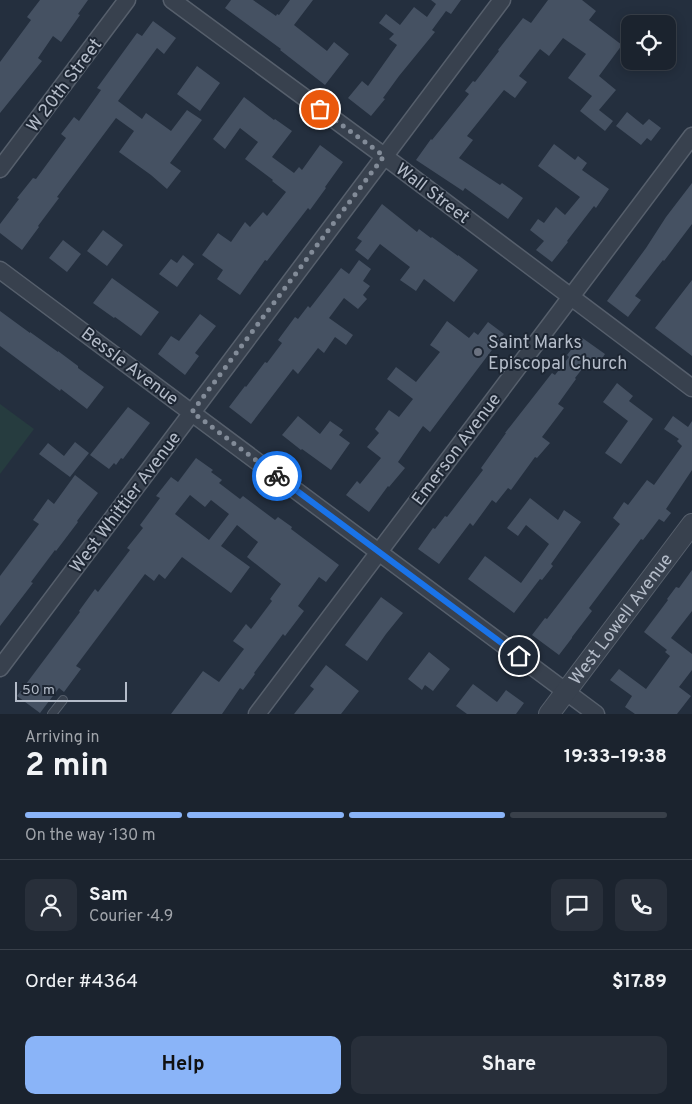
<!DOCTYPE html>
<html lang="en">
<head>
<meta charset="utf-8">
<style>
	body { margin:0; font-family:Overpass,sans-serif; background:#282f3a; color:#f1f3f6; height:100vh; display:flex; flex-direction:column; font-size:19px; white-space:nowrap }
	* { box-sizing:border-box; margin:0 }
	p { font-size:16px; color:#a0a4aa }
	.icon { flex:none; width:28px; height:28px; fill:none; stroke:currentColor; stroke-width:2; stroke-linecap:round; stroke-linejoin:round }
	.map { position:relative; height:714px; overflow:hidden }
	.drawer { display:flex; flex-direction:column; background:#1b232e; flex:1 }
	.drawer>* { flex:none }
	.buttons { position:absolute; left:621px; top:15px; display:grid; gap:10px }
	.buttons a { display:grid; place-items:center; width:55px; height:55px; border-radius:10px; background:#1b232e; box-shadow:0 2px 12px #0003,0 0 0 1px #39404a; font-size:25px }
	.scale { position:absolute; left:15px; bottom:12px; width:112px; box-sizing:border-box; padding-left:5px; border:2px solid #b4bcc9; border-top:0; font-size:14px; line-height:18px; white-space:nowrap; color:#b4bcc9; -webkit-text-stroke:4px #1d2633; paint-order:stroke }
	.pin { position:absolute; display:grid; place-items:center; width:42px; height:42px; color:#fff; margin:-21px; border:2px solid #fff; border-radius:50%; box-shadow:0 1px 5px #0007 }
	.courier { position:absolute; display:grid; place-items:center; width:50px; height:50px; margin:-25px; border:4px solid #1a73e8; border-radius:50%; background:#fff; color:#222; box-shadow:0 1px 6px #0007 }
	.overview em { font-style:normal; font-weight:700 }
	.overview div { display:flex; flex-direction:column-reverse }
	.overview { display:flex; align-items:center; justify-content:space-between; height:85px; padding:0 25px }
	h1 { font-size:32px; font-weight:700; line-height:38px }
	.bar { display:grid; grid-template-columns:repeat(4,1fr); gap:8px 5px; align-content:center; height:60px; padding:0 25px }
	.bar i { height:6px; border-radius:4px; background:#39404a }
	.bar .current { background:#8ab4f8 }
	.bar p { grid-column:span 4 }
	.line { display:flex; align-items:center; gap:12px; padding:0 25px; border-top:1px solid #39404a }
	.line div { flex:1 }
	.round { display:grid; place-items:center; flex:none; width:52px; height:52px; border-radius:10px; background:#282f3a }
	.primary-button { display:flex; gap:10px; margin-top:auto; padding:10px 25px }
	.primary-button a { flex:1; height:58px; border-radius:10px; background:#8ab4f8; color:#111; font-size:20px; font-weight:700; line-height:58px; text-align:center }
	.primary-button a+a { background:#282f3a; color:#f1f3f6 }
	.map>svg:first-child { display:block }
	.green { fill:#263c3f }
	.building { fill:#455162; fill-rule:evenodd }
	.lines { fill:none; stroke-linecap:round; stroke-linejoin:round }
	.service-casing { stroke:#565f6c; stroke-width:10 }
	.minor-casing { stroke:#565f6c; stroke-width:19 }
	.tertiary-casing { stroke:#565f6c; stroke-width:22 }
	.service { stroke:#38414e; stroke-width:8 }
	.minor { stroke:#38414e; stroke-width:16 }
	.tertiary { stroke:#38414e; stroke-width:20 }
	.done { stroke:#828b98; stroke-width:5; stroke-dasharray:0 9 }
	.route { stroke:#1a73e8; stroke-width:6 }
	.worship-dot { fill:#6b7280; stroke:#1d2633; stroke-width:2 }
	.labels { text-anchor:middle; stroke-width:4; stroke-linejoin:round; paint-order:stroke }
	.street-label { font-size:18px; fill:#b4bcc9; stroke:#1d2633 }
	.poi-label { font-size:18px; fill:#b4bcc9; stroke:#1d2633; text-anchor:start }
</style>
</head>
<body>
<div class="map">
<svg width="692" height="714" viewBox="0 0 692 714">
	<rect width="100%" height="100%" fill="#242f3e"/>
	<path class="green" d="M0,404L34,429L0,474Z"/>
	<path class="building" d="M40,0H88L78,14L80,15L61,42L53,36L38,58L42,61L0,113V62L31,20L27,17Z
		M231,0H253L276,16L277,14L279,15L290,0H313L294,25L327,51L334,42L349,54L325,85L280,50L281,49L225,8Z
		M431,0H461L451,14L446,11L432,30L435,32L399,76L383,98L385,99L371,116L348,98L362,81L368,86L397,45L389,39L394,34L379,23L386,14L400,25L414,7L427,17L436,4Z
		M548,0H582L596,11L589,20L622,45L599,76L616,90L599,110L613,121L605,131L580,111L592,96L568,78L586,54L563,38L549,56L540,49L519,76L527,82L515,98L504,90L467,136L473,140L459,158L500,185L502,183L523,198L508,219L465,188L463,191L416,160L431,139L432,140L469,94L465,91L473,81L475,82L499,51L498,50L523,18L531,23Z
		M153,21L176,38L164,54L157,48L118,101L142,119L146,113L171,131L187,110L202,120L170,163L181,171L167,189L151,175L119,152L134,131L116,118L57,197L59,198L38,226L39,227L22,250L0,233V224L19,199L17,198L33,178L36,179L66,138L61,134L74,117L79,121L101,90L97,88L137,33L142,36Z
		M197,66L220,83L200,111L177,94Z
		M244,97L274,120L275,119L292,131L272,157L294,173L299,167L302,170L320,145L343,162L325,187L326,188L310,210L308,208L267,261L265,260L240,295L217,279L223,270L202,255L218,233L231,242L245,222L250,227L263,212L267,216L286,192L272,181L273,180L245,159L258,142L240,128L225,149L213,139Z
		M627,112L643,125L649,119L661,128L651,141L647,138L641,145L616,126Z
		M554,144L575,160L578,156L587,163L582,170L609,189L596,208L594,206L567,241L568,242L552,262L536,250L544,241L530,230L538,219L544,223L556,207L565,215L580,197L538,166Z
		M692,183V224L664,261L663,260L635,296L641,300L628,317L607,301L646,248L666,217Z
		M382,204L417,232L419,229L431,238L432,237L458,256V255L478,270L454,302L424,279L416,291L400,280L410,267L380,244L368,260L355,250L362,241L357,238Z
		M103,230L123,245L107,266L87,251Z
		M63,240L81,254L67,272L49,258Z
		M183,255L194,264L177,287L159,274L171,259L177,263Z
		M359,260L371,269L363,281L370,286L363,295L367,299L358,309L344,298L329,318L353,335L346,345L335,337L324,353L318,348L298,374L293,369L251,424L229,407L245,386L246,387L265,362L267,363L282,343L278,340L295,317L298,319L308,306L310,308L341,268L349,274Z
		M112,278L159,312L141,336L115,317L114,318L93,303Z
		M692,280V356L655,328Z
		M0,311L30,333V332L58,352V351L78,366V368L104,387L87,409L61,389L60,391L0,346Z
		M200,314L216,326L195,353L199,356L185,375L158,354L171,336L179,341Z
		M447,321L469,338L474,332L478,335L488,322L504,334L430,432L423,426L398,462L405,468L389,487L388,486L369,512L346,495L357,481L360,484L381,458L367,447L379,433L375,429L389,410L399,417L413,399L387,379L396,367L416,382L440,352L430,345Z
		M581,337L605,354L598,365L590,359L575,378L576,379L558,404L564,408L542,437L550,443L537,458L535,457L511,490L508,488L496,503L492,500L473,526L470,523L439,564L418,549L433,528L435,529L445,516L447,517L483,470L481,468L506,433H505L552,373L555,375L569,357L567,355Z
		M617,383L633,396L629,401L653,419L621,464L605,453L628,421L603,402Z
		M128,407L150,423L123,459L121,458L116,465L114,463L109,469L90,455Z
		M298,416L320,434L330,421L343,430L339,435L350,443L331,470L302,449L301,450L282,435Z
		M673,416L688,427L692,421V470L666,509L671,513L664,522L659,519L643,540L641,539L589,608L592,611L572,637V638L559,655L532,635L545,618L547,619L620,524L613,518L624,502L628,505L647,480L654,485L682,446L677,441L679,439L664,429Z
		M75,442L89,453L70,477L39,454L48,443L64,456Z
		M196,458L213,470L211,472L222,480L219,483L240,499L243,496L275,520L278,517L292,527L291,529L339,565L326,582L319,577L298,606L304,611L285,636L283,634L254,673L255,674L243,690L240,688L222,714H171L203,671L219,682L244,649L233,641L246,624L251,629L272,601L270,599L281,584L247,557L258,542L237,525L221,546L250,567L231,593L182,557L165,579L159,574L154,581L145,574L76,666L81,669L64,692L59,688L40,713L17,696L80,612L79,611L95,589L98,592L130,550L127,548L143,528L140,525L160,498L156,496L171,477L178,482ZM190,495L205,507L211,500L229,514L209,540L175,514Z
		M75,475L98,493L77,521L78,522L56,551L55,550L31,582L33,583L0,626V576L39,524L33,520L48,499L54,504Z
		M530,498L558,520L564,510L581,522L551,564L553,566L542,580L540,579L514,613L468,579L485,556L521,583L549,544L526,525L518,536L507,528Z
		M692,570V611L671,638L692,654V670L679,687L691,696L677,714H635L625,707L632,696L610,680L619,669L646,689L670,656L665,652L667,650L644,632L668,600L667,599L676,587L679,588Z
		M381,597L403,613L386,634L367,661L345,645Z
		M429,652L450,669L433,691L425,685L422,690L408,679Z
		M326,665L359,691L341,714H294L314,689L310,686Z
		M473,684L497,702L506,690L524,703L516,714H467L456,706Z"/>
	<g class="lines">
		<defs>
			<path id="service" d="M52,714L63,700"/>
			<path id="minor" d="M172,0L384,156L692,388
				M0,169L127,0
				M0,270L596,714
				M0,668L502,0
				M257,714L692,136"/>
			<g id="tertiary">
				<path id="s1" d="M549,714L692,524"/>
			</g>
		</defs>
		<use href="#service" class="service-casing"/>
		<use href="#minor" class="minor-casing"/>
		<use href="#tertiary" class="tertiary-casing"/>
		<use href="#service" class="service"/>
		<use href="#minor" class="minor"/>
		<use href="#tertiary" class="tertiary"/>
	</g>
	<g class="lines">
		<path class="done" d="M277,476L192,412L384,156L320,109"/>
		<path class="route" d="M277,476L519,656"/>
	</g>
	<circle class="worship-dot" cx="478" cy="352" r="5"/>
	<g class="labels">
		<g class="street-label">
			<text transform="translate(64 85) rotate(-53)" y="6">W 20th Street</text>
			<text transform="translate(433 193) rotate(37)" y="6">Wall Street</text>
			<text transform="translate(130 366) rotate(37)" y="6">Bessle Avenue</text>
			<text transform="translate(456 449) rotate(-53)" y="6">Emerson Avenue</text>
			<text transform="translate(125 502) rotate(-53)" y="6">West Whittier Avenue</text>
			<text dy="6" stroke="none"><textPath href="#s1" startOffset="119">West Lowell Avenue</textPath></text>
		</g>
		<g class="poi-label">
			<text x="488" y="348">Saint Marks<tspan x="488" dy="21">Episcopal Church</tspan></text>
		</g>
	</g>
</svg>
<div class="buttons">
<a><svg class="icon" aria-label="locate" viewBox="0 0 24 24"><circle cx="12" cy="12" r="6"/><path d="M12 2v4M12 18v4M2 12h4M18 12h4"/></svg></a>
</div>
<div class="scale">50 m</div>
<div class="pin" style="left:320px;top:109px;background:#ea580c"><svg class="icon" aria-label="bag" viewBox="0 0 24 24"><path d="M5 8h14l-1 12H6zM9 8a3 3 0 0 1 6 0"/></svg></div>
<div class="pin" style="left:519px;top:656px;background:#1f2937"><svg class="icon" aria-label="home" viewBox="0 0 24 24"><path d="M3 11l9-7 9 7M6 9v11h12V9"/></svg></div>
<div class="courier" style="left:277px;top:476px"><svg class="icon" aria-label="bike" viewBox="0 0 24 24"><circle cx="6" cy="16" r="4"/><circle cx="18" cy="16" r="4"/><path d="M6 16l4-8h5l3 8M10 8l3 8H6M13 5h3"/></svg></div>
</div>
<section class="drawer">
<div class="overview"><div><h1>2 min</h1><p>Arriving in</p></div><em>19:33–19:38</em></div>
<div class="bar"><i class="current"></i><i class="current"></i><i class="current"></i><i></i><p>On the way · 130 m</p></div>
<div class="line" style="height:90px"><a class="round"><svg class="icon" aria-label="person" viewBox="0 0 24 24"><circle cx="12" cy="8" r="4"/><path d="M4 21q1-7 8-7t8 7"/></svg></a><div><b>Sam</b><p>Courier · 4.9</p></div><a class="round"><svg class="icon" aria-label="chat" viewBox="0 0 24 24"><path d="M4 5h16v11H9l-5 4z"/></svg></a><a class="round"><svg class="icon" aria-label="phone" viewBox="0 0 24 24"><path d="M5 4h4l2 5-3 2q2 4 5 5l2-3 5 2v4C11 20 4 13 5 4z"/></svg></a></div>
<div class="line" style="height:65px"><div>Order #4364</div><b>$17.89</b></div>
<div class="primary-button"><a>Help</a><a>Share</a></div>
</section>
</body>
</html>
